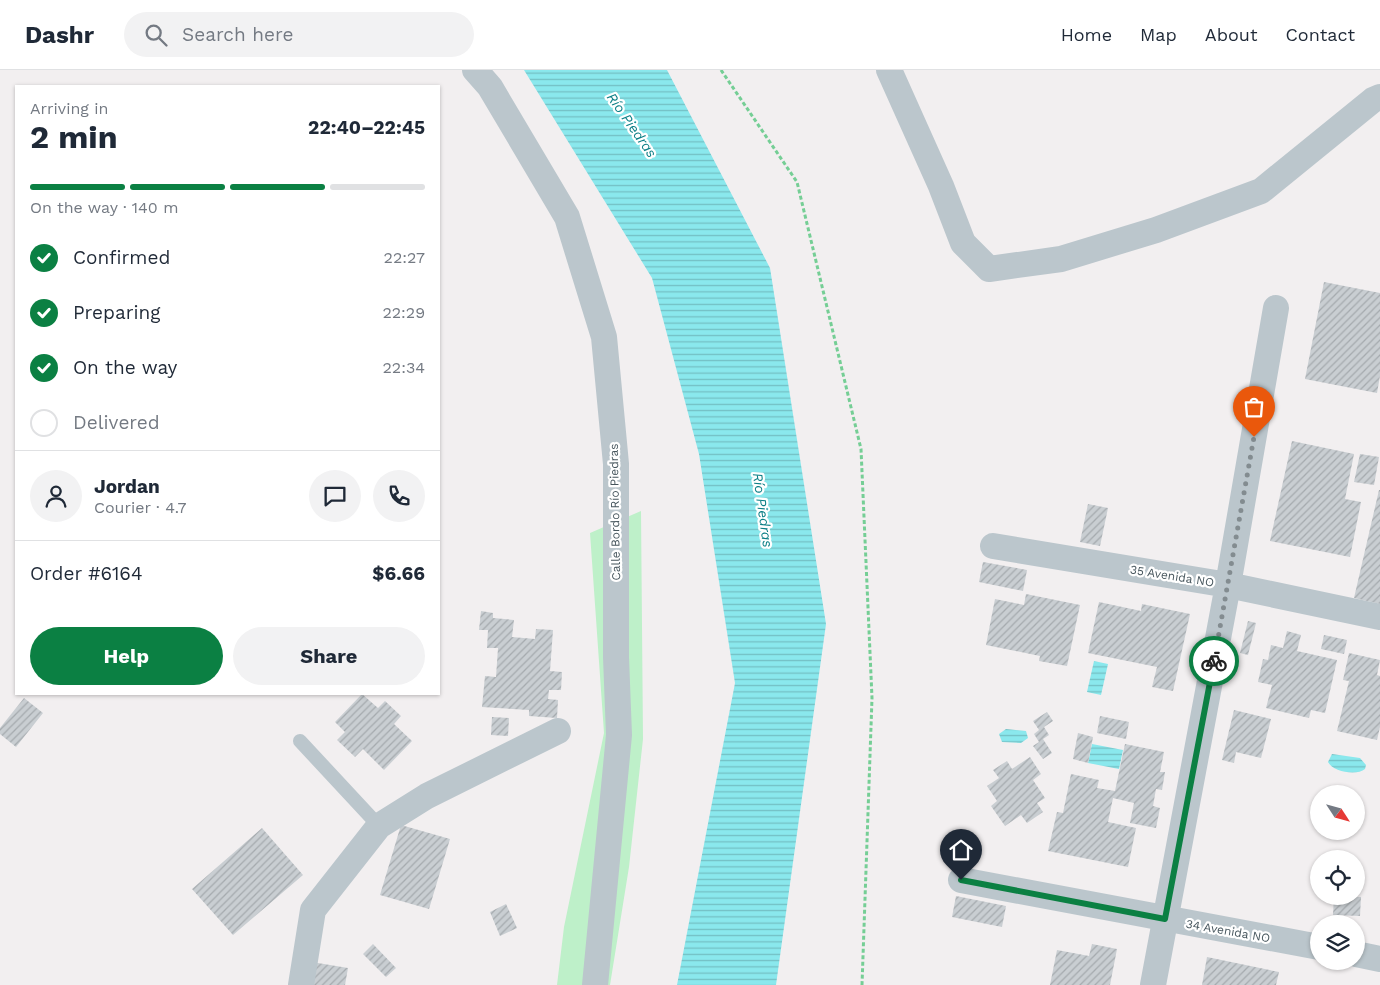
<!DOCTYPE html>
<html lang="en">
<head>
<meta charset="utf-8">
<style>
	body { margin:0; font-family:"Work Sans",sans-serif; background:#f2f2f3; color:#1f2937; height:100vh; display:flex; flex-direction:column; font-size:19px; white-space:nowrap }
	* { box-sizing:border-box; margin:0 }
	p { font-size:16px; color:#747a83 }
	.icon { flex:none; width:28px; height:28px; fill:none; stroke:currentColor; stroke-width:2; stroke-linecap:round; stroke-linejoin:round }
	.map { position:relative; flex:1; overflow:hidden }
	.drawer { position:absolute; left:15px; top:15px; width:425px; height:610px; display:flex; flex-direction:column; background:#fff; border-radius:0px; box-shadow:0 1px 4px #0004 }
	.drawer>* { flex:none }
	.needle { width:32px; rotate:126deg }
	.controls { position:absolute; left:1310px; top:715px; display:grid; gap:10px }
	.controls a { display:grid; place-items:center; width:55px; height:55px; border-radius:50%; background:#fff; box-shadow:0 1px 4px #0004; font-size:25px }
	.pin { position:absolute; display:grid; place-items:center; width:42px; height:42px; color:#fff; margin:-51px -21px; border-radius:50% 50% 50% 0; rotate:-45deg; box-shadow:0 0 5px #0007 }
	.pin .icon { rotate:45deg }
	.courier { position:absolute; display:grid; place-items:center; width:50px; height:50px; margin:-25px; border:4px solid #0b8043; border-radius:50%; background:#fff; color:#222; box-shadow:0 1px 6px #0007 }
	.summary em { font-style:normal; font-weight:700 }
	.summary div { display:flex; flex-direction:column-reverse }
	.summary { display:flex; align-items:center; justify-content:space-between; height:85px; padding:0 15px }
	h1 { font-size:32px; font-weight:700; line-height:38px }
	.bar { display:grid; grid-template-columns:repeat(4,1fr); gap:8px 5px; align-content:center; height:60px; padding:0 15px }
	.bar i { height:6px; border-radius:4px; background:#e0e1e3 }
	.bar .on { background:#0b8043 }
	.bar p { grid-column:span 4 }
	.line { display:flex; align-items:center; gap:12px; padding:0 15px; border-top:1px solid #e0e1e3 }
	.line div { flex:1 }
	.round { display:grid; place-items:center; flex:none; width:52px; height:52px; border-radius:26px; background:#f2f2f3 }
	ol { padding:0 15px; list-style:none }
	li { display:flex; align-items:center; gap:15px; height:55px }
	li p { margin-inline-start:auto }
	li .icon { padding:5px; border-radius:50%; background:#0b8043; color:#fff; stroke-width:4 }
	li:last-child { color:#747a83 }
	li i { width:28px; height:28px; border:2px solid #e0e1e3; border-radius:50% }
	.primary-button { display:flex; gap:10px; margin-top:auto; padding:10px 15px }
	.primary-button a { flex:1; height:58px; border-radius:30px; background:#0b8043; color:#fff; font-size:20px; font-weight:700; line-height:58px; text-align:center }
	.primary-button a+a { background:#f2f2f3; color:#1f2937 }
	header { display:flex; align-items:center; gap:30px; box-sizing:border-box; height:70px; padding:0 25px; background:#fff; border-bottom:1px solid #e0e1e3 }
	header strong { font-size:24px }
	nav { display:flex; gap:28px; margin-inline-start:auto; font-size:18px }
	.search { width:350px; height:45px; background:#f2f2f3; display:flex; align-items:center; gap:12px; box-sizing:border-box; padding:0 18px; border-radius:28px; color:#747a83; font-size:19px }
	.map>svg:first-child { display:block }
	.green { fill:#bef0c9 }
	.water { fill:url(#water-rules) }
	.building { fill:url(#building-hatch) }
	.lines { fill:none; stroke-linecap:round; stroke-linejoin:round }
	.path { stroke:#75ce95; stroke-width:3; stroke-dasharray:4 2.5; stroke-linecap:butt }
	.lane { stroke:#bbc6cc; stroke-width:14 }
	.street { stroke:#bbc6cc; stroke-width:26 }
	.done { stroke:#838c90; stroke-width:5; stroke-dasharray:0 9 }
	.route { stroke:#0b8043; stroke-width:6 }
	.labels { text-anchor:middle; stroke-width:4.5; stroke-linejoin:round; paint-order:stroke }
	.street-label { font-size:12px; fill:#47565d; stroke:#fff }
	.water-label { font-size:14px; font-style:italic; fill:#0c7f86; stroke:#fff }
</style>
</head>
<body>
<header>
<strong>Dashr</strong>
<div class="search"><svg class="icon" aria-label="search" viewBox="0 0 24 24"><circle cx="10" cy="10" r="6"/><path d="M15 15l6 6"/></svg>Search here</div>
<nav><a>Home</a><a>Map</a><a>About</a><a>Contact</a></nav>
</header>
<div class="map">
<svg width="1380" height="915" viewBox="0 0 1380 915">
	<defs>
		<pattern id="water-rules" width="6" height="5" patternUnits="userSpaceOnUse" patternTransform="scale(1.25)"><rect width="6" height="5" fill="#8ae8ed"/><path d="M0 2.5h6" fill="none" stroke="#73bfc3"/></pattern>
		<pattern id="building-hatch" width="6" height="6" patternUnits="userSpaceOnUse" patternTransform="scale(1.25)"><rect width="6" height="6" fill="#c9ced2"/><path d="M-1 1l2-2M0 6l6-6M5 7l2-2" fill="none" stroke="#a5aaae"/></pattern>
	</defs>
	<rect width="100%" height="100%" fill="#f2eff0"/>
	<path class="green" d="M641,441L643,669L629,797L610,915H557L564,857L604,663L590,463Z"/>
	<path class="water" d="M524,0H667L770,198L826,554L776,915H677L735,613L699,384L652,208Z
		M1094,591L1108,594L1101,625L1087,622Z
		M1006,659L1026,661L1028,668L1021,673L1002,672L999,664Z
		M1092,674L1123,680L1119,699L1088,693Z
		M1332,684L1360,688L1366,695L1365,699C1357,706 1333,702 1328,692Z"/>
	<path class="building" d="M1324,212L1380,223V306L1377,323L1305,309Z
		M1292,371L1354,384L1345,429L1361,432L1350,487L1270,471Z
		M1360,384L1379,387L1374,415L1354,412Z
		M1379,420H1380V534L1354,528Z
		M1088,434L1108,438L1100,476L1080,472Z
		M983,492L1027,500L1023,521L979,512Z
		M1026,524L1080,535L1067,596L1039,591L1040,586L986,575L995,529L1024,535Z
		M1099,532L1141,541L1142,534L1190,544L1173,621L1152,617L1157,597L1088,583Z
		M481,541L493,543V548L514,550L512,567L535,569L536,559L553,560L550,601L562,602L561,620H549L548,629L558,630L557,648L529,646V640L482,637L485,606L496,607L498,578H487L488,560H479Z
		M1248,551L1256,553L1248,585L1240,583Z
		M1287,561L1301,565L1297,581L1337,590L1325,643L1311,640L1309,648L1266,638L1272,615L1258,612L1263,589L1268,590L1271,575L1283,578Z
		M1324,565L1347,570L1344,584L1321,579Z
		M1349,583L1380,590L1377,605L1380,606V657L1377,670L1337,661L1349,611L1343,610Z
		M362,624L378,638L385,631L401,646L394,654L412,671L384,700L363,679L355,687L337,670L345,662L335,652Z
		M24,628L43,643L16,677L0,664V658Z
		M1234,640L1271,649L1261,688L1236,682L1234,693L1222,690Z
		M1047,642L1053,651L1044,657L1049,665L1043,669L1052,683L1043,689L1033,676L1039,672L1034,664L1039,660L1033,651Z
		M1100,646L1129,652L1126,669L1097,663Z
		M492,647L509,648L508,666L491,665Z
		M1078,663L1093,667L1088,693L1073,689Z
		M1125,674L1164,682L1160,702H1165L1162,720L1156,719L1153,736L1160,738L1156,758L1130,753L1134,733L1113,728L1108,752L1136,758L1128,797L1048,781L1057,742L1063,743L1071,704L1099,710L1097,718L1115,721Z
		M1030,687L1041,704L1033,710L1045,728L1037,733L1043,742L1027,753L1021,745L1005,756L991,736L997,731L987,716L999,708L993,700L1007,691L1012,699Z
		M401,755L450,769L429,839L380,825Z
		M262,758L303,805L233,865L192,819Z
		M956,826L1006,836L1002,857L952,847Z
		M1334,826L1361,827L1360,846L1333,845Z
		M506,834L517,858L500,866L490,842Z
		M373,874L396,898L386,907L363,884Z
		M1092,874L1117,879L1110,915H1050L1057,880L1089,886Z
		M1207,887L1279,902L1276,915H1202Z
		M312,892L348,898L345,915H308Z"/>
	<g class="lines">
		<path class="path" d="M721,0L797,112L861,379L872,628L862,915"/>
		<path class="lane" d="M300,671L379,756"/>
		<path class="street" d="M475,0L490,17L567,147L604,267L616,394V587L619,665L595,915
			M889,0L941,116L963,173L989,199L1061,189L1156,160L1261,121L1373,30L1380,27
			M993,476L1228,515L1380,547
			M961,810L1319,877
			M1356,884L1380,889
			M301,915L313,840L379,756L427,726L558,661
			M1153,915L1228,515L1276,238"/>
	</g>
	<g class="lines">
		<path class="done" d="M1214,591L1254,367"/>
		<path class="route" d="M961,810L1165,849L1214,591"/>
	</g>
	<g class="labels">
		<g class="street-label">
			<text transform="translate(615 442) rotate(-91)" y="4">Calle Bordo Río Piedras</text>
			<text transform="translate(1172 506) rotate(9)" y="4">35 Avenida NO</text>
			<text transform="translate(1228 861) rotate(10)" y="4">34 Avenida NO</text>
		</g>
		<g class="water-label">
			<text transform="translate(632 55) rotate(55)" y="5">Río Piedras</text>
			<text transform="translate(763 440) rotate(82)" y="5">Río Piedras</text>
		</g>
	</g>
</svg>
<div class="controls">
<a><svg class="needle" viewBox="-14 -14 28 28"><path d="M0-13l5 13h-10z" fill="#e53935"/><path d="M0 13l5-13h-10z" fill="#747a83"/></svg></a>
<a><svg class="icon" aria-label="locate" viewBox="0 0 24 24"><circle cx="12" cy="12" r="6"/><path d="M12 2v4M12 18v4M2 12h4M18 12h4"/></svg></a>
<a><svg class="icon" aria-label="layers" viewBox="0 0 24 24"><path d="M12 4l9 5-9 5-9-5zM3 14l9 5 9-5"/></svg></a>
</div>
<div class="pin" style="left:1254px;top:367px;background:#ea580c"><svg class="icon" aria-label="bag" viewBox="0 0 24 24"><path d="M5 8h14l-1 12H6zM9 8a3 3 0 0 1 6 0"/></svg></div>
<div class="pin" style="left:961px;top:810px;background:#1f2937"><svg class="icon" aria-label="home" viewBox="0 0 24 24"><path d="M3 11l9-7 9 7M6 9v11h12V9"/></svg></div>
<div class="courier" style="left:1214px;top:591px"><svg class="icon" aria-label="bike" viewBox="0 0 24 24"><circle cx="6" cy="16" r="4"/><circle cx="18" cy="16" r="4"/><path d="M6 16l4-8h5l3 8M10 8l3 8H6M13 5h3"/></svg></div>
<section class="drawer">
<div class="summary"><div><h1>2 min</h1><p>Arriving in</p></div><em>22:40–22:45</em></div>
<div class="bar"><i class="on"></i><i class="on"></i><i class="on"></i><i></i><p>On the way · 140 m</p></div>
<ol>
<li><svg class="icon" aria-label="check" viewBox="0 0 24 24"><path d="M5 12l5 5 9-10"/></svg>Confirmed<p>22:27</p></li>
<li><svg class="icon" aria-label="check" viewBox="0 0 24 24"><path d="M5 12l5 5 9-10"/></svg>Preparing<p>22:29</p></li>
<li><svg class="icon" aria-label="check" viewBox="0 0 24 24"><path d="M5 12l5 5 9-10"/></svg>On the way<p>22:34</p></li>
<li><i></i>Delivered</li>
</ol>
<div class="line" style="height:90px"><a class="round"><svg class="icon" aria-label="person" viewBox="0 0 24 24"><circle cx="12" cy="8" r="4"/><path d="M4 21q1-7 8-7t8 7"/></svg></a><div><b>Jordan</b><p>Courier · 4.7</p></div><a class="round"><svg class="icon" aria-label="chat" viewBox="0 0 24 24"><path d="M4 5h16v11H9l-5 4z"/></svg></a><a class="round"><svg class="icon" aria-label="phone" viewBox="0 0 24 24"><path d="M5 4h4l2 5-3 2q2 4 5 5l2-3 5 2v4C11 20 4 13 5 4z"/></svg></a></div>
<div class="line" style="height:65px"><div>Order #6164</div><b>$6.66</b></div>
<div class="primary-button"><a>Help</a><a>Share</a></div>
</section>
</div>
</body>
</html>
